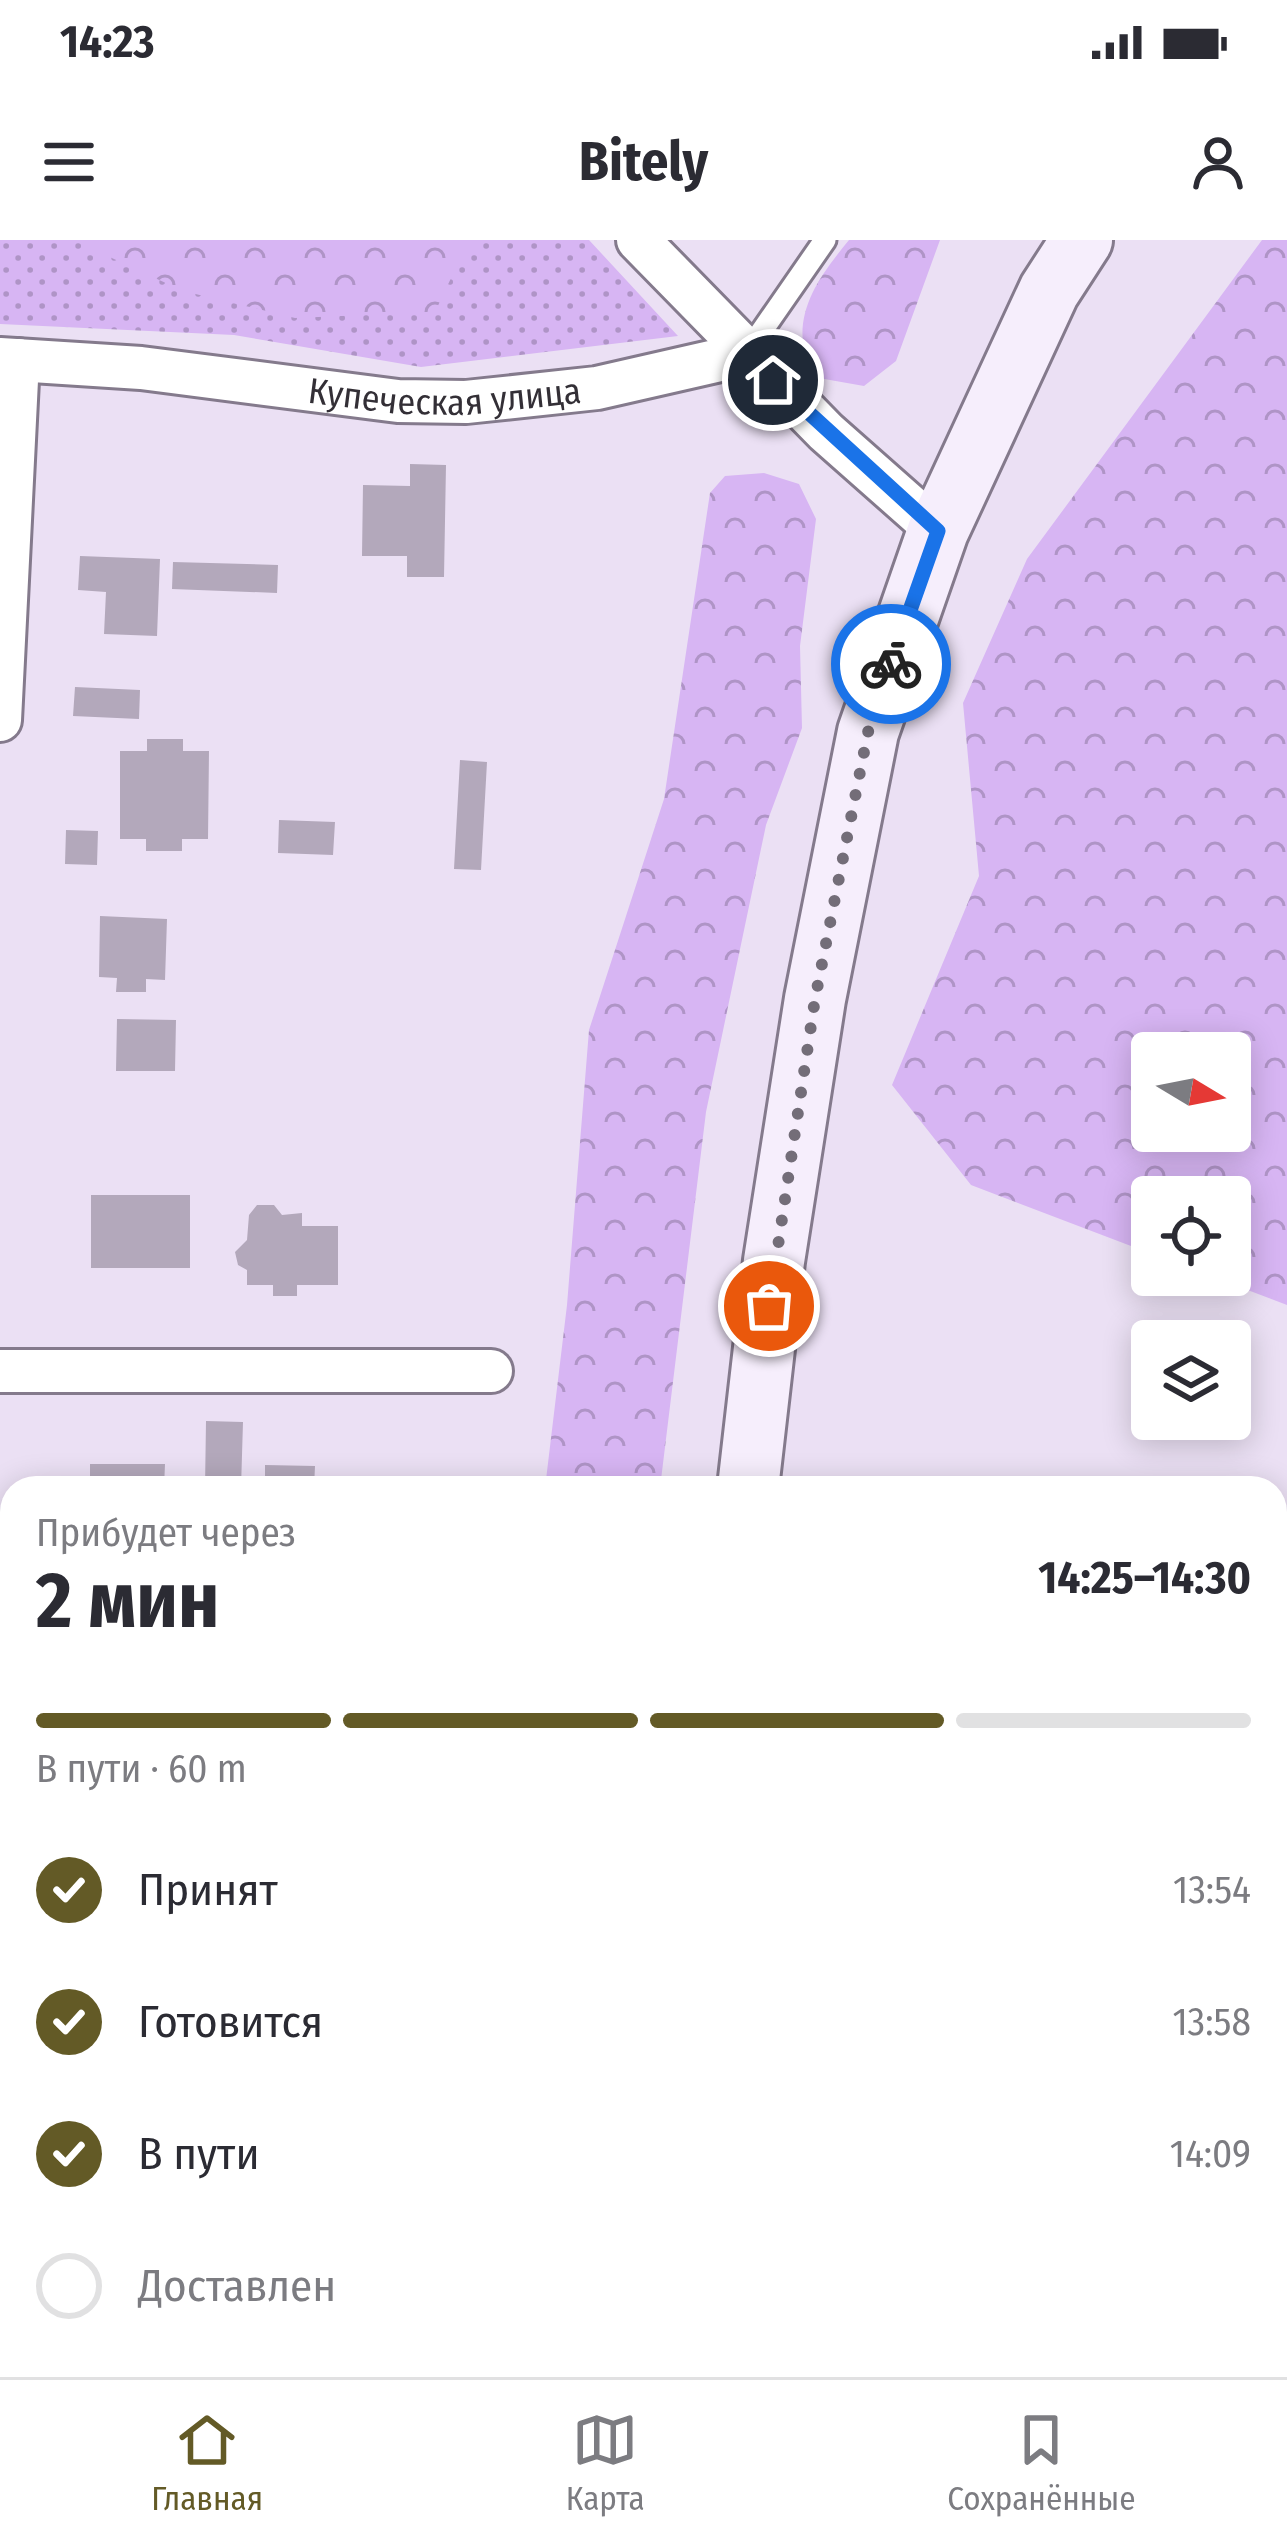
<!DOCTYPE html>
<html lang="ru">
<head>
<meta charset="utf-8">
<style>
	body { margin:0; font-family:"Fira Sans Condensed",sans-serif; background:#f2f2f3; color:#2b2b33; height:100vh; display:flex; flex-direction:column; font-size:45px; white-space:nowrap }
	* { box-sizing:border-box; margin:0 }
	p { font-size:39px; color:#7c7c81 }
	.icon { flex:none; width:66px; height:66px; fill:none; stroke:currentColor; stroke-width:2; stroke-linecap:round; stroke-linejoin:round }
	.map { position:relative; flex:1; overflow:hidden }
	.sheet { position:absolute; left:0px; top:1236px; width:1287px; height:903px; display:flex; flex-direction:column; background:#fff; border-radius:36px 36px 0 0; box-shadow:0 6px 30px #0003 }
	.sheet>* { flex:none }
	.needle { width:78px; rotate:100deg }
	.fabs { position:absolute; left:1131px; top:792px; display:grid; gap:24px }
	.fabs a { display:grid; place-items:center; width:120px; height:120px; border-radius:12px; background:#fff; box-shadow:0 6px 30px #0003; font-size:60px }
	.pin { position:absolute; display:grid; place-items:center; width:102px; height:102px; color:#fff; margin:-51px; border:6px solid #fff; border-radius:50%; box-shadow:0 3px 12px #0007 }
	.courier { position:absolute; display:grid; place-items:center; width:120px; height:120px; margin:-60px; border:9px solid #1a73e8; border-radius:50%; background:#fff; color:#222; box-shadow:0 3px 15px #0007 }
	.head em { font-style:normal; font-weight:700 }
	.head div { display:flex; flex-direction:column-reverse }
	.head { display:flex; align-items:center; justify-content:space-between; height:204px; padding:0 36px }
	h1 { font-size:78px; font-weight:700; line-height:90px }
	.bar { display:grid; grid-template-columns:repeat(4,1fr); gap:18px 12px; align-content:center; height:144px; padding:0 36px }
	.bar i { height:15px; border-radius:9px; background:#e1e1e2 }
	.bar .current { background:#635a26 }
	.bar p { grid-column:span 4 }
	ol { padding:0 36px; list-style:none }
	li { display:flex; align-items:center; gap:36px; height:132px }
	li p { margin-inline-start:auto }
	li .icon { padding:12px; border-radius:50%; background:#635a26; color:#fff; stroke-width:4 }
	li:last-child { color:#7c7c81 }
	li i { width:66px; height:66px; border:6px solid #e1e1e2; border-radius:50% }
	.status { display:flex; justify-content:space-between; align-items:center; height:84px; padding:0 60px; background:#fff; direction:ltr }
	.status svg { height:33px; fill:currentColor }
	header { display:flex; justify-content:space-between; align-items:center; height:156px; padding:0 36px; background:#fff; font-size:54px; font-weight:700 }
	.dock { display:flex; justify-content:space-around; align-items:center; height:168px; border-top:3px solid #e1e1e2; background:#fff; font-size:33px; color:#7c7c81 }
	.dock a { display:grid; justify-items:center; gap:6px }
	.dock .current { color:#635a26 }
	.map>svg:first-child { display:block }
	.green { fill:url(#green-dots) }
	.forest { fill:url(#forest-crowns); fill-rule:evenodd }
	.building { fill:#b3a8bb }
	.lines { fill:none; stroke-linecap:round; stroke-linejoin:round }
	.lane-casing { stroke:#847a8c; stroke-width:27 }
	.street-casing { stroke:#847a8c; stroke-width:48 }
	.secondary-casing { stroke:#847a8c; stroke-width:66 }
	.lane { stroke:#fff; stroke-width:21 }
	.street { stroke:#fff; stroke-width:42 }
	.secondary { stroke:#f6eefc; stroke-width:60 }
	.done { stroke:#736d78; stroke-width:12; stroke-dasharray:0 21.6 }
	.route { stroke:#1a73e8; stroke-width:15 }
	.labels { text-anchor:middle; stroke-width:12; stroke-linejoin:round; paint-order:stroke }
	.street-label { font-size:36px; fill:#332f36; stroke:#f7eeff }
</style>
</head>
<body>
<div class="status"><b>14:23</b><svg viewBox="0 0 49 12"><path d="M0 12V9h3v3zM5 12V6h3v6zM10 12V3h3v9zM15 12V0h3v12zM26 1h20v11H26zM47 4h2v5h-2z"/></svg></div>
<header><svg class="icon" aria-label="menu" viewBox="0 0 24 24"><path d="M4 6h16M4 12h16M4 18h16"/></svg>Bitely<svg class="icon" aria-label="person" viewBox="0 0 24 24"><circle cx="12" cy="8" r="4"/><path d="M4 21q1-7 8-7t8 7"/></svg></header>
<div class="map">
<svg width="1287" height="2137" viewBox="0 0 1287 2137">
	<defs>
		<pattern id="green-dots" width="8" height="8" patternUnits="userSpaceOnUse" patternTransform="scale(3)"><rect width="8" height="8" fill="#d7b5f3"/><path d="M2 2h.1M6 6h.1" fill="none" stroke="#af94c6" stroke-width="1.8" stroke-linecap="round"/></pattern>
		<pattern id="forest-crowns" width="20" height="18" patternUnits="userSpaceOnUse" patternTransform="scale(3)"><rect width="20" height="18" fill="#d7b5f3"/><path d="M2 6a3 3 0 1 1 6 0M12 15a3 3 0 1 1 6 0" fill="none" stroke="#af94c6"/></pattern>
	</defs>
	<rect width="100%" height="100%" fill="#ebe0f4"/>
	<path class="green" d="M0,0H589L678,96L421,127L234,95L0,84Z"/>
	<path class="forest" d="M73,0H469L435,72L295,78L183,51Z
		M849,0H940L896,121L864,146L813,137C787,82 813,44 849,0Z
		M1262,0H1287V1065L1208,1035H1230V957H1152V1014L971,945L892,845L979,636L963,463L1027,319ZM1152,813H1230V891H1152Z
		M764,233L799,244L816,279L800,406L802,488L766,585L706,872L660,1248H545L567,1065L589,790L664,559L710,253L725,236Z
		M12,1863V2028C0,1984 0,1915 3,1866Z
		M474,2127H592L591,2137H475Z"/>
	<path class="building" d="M410,224L446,225L444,337H407V316H362L363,245L410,246Z
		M80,316L160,319L157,396L104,394L106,352L78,350Z
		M173,322L278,325L277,353L172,349Z
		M75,447L140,450L139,479L73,476Z
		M147,499H183V511H209L208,599H182V611H146V599H120V511H147Z
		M460,520L487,522L481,630L454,629Z
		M279,580L335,582L333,615L278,613Z
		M66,590L98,591L97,625L65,624Z
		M100,676L167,679L165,740L146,739V752H116L117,738L99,737Z
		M117,779L176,780L175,831H116Z
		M91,955H190V1028H91Z
		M257,965H274L282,975L302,973V986H338V1045H297V1056H273V1045H247V1030L238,1025L235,1012L247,1000L249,975Z
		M206,1181L243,1182L241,1248H205Z
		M90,1224H165L164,1248H90Z
		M265,1225L315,1226L314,1248H265Z"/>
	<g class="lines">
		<defs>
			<path id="lane" d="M746,114L825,0"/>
			<g id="street">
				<path d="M638,0L826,192L938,291"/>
				<path id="s1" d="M0,119L141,128L398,161L466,162L597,148L746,114"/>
				<path d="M0,480L18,120"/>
				<path d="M0,1131H491"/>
				<path d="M0,2128L251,2137"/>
			</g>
			<path id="secondary" d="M748,1248L774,1021L815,759L868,492L938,291L1049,51L1082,0
				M691,2137L692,2127"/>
		</defs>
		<use href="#lane" class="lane-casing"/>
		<use href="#street" class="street-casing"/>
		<use href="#secondary" class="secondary-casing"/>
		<use href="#lane" class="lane"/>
		<use href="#street" class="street"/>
		<use href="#secondary" class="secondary"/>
	</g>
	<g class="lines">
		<path class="done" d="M769,1066L815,759L868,492L891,424"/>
		<path class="route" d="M773,140L938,291L891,424"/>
	</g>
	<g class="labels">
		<g class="street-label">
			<text dy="13" stroke="none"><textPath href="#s1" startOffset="447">Купеческая улица</textPath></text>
		</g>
	</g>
</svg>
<div class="fabs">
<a><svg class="needle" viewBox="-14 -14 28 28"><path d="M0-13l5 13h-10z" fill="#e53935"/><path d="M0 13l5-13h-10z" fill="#7c7c81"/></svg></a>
<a><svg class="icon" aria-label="locate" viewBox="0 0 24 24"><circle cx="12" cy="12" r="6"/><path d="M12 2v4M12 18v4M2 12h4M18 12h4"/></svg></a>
<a><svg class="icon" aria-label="layers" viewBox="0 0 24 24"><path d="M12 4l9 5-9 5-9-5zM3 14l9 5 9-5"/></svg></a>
</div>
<div class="pin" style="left:769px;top:1066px;background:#ea580c"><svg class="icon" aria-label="bag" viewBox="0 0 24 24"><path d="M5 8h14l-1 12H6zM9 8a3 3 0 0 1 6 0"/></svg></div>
<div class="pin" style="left:773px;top:140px;background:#1f2937"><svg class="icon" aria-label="home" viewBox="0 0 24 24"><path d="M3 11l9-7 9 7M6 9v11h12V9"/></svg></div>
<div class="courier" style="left:891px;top:424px"><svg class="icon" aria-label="bike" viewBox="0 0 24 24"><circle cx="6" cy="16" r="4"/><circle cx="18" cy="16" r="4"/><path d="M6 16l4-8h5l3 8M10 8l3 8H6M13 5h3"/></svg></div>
<section class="sheet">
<div class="head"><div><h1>2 мин</h1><p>Прибудет через</p></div><em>14:25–14:30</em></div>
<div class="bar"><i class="current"></i><i class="current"></i><i class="current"></i><i></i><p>В пути · 60 m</p></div>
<ol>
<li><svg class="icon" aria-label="check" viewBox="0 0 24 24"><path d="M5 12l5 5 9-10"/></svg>Принят<p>13:54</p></li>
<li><svg class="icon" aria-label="check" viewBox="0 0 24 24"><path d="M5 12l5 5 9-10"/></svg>Готовится<p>13:58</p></li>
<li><svg class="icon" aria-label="check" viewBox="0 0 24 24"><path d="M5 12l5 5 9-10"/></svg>В пути<p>14:09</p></li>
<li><i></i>Доставлен</li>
</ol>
</section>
</div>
<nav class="dock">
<a class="current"><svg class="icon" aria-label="home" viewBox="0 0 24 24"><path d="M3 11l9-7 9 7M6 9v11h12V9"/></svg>Главная</a>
<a><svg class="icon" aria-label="map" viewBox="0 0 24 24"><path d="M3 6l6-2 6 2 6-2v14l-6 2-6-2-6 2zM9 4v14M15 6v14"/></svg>Карта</a>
<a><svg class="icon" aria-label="saved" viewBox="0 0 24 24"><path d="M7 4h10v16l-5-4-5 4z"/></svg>Сохранённые</a>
</nav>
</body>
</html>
